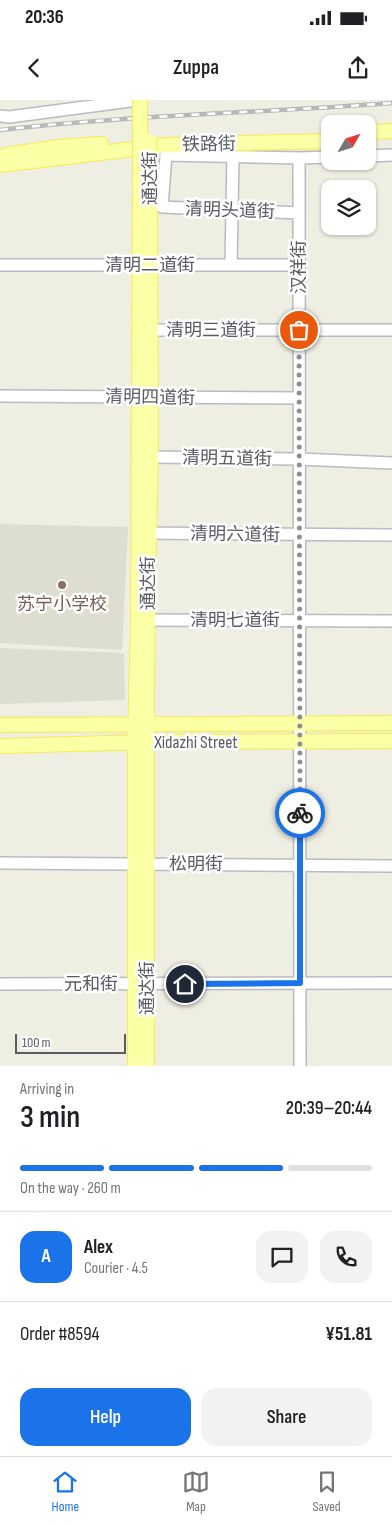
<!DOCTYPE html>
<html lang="en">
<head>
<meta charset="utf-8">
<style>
	body { margin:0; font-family:"Sofia Sans Condensed","Noto Sans SC",sans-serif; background:#f2f2f2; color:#202124; height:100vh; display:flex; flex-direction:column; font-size:19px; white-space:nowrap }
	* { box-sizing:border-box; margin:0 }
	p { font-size:16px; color:#757577 }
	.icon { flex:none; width:28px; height:28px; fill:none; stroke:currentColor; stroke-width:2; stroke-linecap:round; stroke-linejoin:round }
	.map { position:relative; height:966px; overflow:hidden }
	.details { display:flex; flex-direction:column; background:#fff; flex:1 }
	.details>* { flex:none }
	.needle { width:32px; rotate:51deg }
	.tools { position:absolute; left:321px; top:15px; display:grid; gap:10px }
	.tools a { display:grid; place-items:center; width:55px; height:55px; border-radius:10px; background:#fff; box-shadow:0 1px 4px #0004; font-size:25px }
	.scale { position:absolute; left:15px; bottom:12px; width:111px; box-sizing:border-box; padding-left:5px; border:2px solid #5a5c64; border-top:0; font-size:14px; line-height:18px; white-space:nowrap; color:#5a5c64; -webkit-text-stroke:4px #fff; paint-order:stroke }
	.pin { position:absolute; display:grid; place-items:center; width:42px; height:42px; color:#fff; margin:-21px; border:2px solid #fff; border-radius:50%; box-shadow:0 1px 5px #0007 }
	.courier { position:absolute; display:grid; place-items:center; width:50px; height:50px; margin:-25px; border:4px solid #1a73e8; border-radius:50%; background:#fff; color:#222; box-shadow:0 1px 6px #0007 }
	.summary em { font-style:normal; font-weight:600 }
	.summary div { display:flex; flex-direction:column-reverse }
	.summary { display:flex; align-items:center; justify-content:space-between; height:85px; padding:0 20px }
	h1 { font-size:32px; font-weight:600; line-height:38px }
	.bar { display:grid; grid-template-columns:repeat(4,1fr); gap:8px 5px; align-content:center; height:60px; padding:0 20px }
	.bar i { height:6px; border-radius:4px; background:#e0e0e0 }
	.bar .active { background:#1a73e8 }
	.bar p { grid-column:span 4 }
	.line { display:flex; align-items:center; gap:12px; padding:0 20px; border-top:1px solid #e0e0e0 }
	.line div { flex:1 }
	.round { display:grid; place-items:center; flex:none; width:52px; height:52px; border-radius:15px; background:#f2f2f2 }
	.action { display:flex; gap:10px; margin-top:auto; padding:10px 20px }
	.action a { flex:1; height:58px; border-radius:15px; background:#1a73e8; color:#fff; font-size:20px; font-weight:600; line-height:58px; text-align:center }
	.action a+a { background:#f2f2f2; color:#202124 }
	.status { display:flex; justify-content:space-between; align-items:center; height:35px; padding:0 25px; background:#fff; direction:ltr }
	.status svg { height:14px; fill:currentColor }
	header { display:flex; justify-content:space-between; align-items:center; height:65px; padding:0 20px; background:#fff; font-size:22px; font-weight:600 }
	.menu { display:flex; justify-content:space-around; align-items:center; height:70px; border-top:1px solid #e0e0e0; background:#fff; font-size:14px; color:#757577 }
	.menu a { display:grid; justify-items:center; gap:2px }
	.menu .active { color:#1a73e8 }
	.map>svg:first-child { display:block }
	.education { fill:#deddd1 }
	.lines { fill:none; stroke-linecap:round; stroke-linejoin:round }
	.minor-casing { stroke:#babbc2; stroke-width:14 }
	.major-casing { stroke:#f8eb51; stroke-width:16 }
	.minor { stroke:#fff; stroke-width:11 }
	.major { stroke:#fbffa6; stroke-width:14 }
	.rail-casing { stroke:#b7b8b8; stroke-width:4.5 }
	.rail { stroke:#fff; stroke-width:2.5; stroke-dasharray:8; stroke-linecap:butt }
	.major-bridge-casing { stroke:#f8eb51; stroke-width:16; stroke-linecap:butt }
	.major-bridge { stroke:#fbffa6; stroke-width:14 }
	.done { stroke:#8e8f90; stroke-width:5; stroke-dasharray:0 9 }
	.route { stroke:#1a73e8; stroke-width:6 }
	.education-dot { fill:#8d6e63; stroke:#fff; stroke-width:2 }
	.labels { text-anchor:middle; stroke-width:5; stroke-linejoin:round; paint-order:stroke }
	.street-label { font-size:18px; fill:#5a5c64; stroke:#fff }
	.education-label { font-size:18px; fill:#785e54; stroke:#fff }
</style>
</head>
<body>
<div class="status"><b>20:36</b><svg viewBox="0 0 49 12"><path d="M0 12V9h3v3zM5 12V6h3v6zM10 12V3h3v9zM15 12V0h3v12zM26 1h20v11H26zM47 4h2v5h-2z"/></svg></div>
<header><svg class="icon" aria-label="back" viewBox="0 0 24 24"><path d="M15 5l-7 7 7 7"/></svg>Zuppa<svg class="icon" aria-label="share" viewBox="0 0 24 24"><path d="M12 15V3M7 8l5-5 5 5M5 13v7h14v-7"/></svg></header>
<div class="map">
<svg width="392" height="966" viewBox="0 0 392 966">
	<rect width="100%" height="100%" fill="#eeeee2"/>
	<path class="education" d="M0,424L128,427L122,550L0,543Z
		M0,548L124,553L125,600L0,604Z"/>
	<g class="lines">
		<defs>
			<path id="minor" d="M0,16L9,17L138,0
				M368,56L392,55
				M299,58L300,966
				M299,113L162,107L166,55L299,58L330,57
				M0,165H299
				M231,165L233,56
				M150,230H392
				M0,296L299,298
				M151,357L299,359L392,363
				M140,433L392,435
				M140,520L392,521
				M0,763L392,766
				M0,884L392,883"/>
			<path id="major" d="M368,32L392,31
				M6,55L59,47L101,44
				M0,65L167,45L330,41
				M0,625L392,623
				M0,646L147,642L392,641
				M135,966V642L138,520L140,76
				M147,966V589L149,433L151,357L150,74"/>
		</defs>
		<use href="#minor" class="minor-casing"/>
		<use href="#major" class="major-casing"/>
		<use href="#minor" class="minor"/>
		<use href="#major" class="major"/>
		<defs>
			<path id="rail" d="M0,30C130,15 261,13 392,3"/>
		</defs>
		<use href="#rail" class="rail-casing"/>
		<use href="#rail" class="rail"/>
		<defs>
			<path id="major-bridge" d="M140,0V76
				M149,40L150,74"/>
		</defs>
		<use href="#major-bridge" class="major-bridge-casing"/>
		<use href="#major-bridge" class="major-bridge"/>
	</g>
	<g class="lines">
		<path class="done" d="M299,230L300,713"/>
		<path class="route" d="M185,884L300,883V713"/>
	</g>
	<circle class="education-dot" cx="62" cy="485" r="5"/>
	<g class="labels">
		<g class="street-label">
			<text transform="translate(209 44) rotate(-1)" y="6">铁路街</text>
			<text transform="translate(150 78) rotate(-90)" y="6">通达街</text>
			<text transform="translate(230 110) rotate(2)" y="6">清明头道街</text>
			<text x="150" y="171">清明二道街</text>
			<text transform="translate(299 167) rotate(-90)" y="6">汉祥街</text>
			<text x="211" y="236">清明三道街</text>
			<text transform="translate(150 297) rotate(1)" y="6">清明四道街</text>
			<text transform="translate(227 358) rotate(1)" y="6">清明五道街</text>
			<text transform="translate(235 434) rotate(1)" y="6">清明六道街</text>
			<text transform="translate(148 483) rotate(-90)" y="6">通达街</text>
			<text x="235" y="526">清明七道街</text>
			<text x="196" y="648">Xidazhi Street</text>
			<text x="196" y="770">松明街</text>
			<text x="91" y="890">元和街</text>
			<text transform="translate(147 888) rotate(-90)" y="6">通达街</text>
		</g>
		<g class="education-label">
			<text x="62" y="510">苏宁小学校</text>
		</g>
	</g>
</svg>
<div class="tools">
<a><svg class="needle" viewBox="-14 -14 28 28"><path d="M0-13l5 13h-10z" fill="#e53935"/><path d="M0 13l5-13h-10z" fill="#757577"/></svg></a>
<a><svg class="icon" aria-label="layers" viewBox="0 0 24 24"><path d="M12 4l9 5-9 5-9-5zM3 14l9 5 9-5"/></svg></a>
</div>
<div class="scale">100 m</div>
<div class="pin" style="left:299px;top:230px;background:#ea580c"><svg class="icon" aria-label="bag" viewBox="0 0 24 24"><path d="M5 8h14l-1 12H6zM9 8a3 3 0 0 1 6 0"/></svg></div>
<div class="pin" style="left:185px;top:884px;background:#1f2937"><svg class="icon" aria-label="home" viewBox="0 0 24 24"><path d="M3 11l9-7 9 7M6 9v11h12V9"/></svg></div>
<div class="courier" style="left:300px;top:713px"><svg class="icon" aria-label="bike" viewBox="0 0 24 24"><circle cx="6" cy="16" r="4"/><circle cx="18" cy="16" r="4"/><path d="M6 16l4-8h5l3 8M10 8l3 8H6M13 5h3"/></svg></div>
</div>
<section class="details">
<div class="summary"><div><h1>3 min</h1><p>Arriving in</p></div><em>20:39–20:44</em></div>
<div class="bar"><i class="active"></i><i class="active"></i><i class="active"></i><i></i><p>On the way · 260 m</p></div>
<div class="line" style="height:90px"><b class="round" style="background:#1a73e8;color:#fff">A</b><div><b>Alex</b><p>Courier · 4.5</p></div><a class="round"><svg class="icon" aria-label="chat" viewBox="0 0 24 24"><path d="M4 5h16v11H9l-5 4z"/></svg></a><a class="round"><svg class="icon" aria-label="phone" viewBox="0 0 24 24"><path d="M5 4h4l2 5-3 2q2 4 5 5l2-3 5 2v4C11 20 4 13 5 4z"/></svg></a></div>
<div class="line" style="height:65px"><div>Order #8594</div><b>¥51.81</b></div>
<div class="action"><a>Help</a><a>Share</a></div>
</section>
<nav class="menu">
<a class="active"><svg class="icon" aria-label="home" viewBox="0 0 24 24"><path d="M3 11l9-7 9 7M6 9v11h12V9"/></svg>Home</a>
<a><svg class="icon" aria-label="map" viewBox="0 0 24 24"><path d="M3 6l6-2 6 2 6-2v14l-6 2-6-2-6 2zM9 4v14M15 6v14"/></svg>Map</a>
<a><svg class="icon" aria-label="saved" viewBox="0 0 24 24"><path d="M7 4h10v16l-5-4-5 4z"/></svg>Saved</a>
</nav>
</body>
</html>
